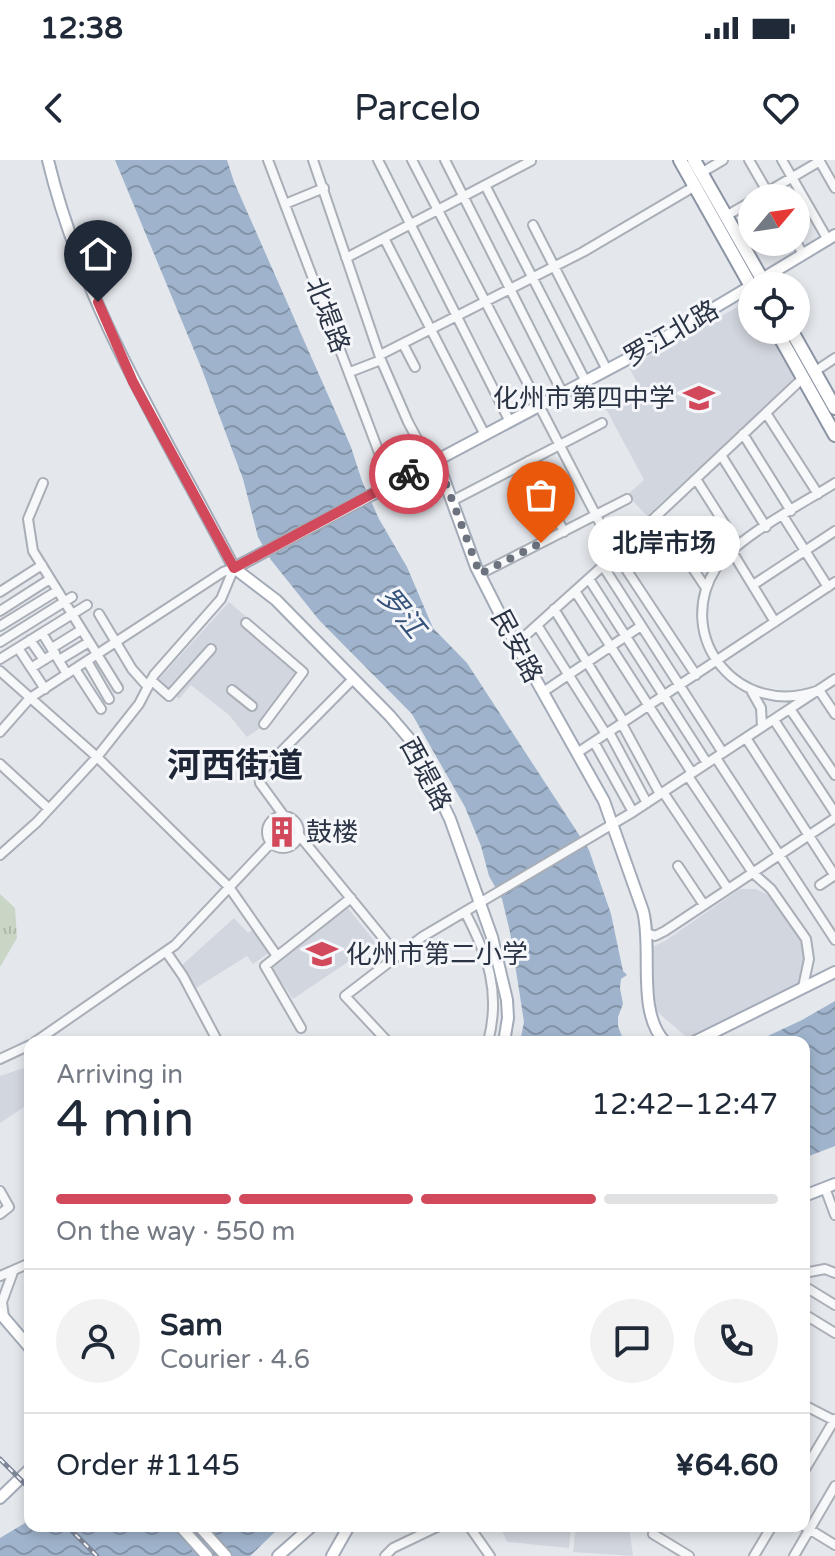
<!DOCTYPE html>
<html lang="en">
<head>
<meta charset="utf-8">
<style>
	body { margin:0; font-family:"Varela Round","Noto Sans SC",sans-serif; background:#f2f2f3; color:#1f2937; height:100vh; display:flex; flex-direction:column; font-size:30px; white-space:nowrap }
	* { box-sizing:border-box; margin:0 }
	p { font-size:26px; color:#747a83 }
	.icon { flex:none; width:44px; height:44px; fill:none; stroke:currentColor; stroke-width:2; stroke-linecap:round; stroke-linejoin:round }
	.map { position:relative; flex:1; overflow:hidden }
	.side { position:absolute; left:24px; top:876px; width:786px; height:496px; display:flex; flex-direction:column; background:#fff; border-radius:16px; box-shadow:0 4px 12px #0003 }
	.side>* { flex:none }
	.needle { width:52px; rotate:61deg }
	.tools { position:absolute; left:738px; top:24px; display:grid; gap:16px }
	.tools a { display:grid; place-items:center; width:72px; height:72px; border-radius:50%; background:#fff; box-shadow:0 4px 12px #0003; font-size:40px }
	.pin { position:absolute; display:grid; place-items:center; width:68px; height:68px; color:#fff; margin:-82px -34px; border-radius:50% 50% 50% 0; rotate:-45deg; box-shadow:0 0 8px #0007 }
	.pin .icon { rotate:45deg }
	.courier { position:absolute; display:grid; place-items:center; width:80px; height:80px; margin:-40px; border:6px solid #d1495b; border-radius:50%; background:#fff; color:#222; box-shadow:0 2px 10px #0007 }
	.bubble { position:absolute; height:56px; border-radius:28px; background:#fff; box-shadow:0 4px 12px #0003; font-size:26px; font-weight:600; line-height:56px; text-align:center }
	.head em { font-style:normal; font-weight:600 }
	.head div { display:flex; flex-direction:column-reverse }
	.head { display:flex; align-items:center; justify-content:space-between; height:136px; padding:0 32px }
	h1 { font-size:52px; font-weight:600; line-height:60px }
	.bar { display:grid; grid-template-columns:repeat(4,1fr); gap:12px 8px; align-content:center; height:96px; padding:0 32px }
	.bar i { height:10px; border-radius:6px; background:#e0e1e3 }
	.bar .on { background:#d1495b }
	.bar p { grid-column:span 4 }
	.line { display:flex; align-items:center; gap:20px; padding:0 32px; border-top:2px solid #e0e1e3 }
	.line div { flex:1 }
	.round { display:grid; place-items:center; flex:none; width:84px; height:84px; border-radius:42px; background:#f2f2f3 }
	.status { display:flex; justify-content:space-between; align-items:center; height:56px; padding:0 40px; background:#fff; direction:ltr }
	.status svg { height:22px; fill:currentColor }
	header { display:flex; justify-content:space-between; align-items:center; height:104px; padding:0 32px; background:#fff; font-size:36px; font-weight:600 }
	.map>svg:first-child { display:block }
	.built { fill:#d2d6de }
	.grass { fill:url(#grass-tufts) }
	.water { fill:url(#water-waves) }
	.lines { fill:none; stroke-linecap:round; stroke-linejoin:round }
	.minor-casing { stroke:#a9aeb7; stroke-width:12 }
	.major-casing { stroke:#a3abb8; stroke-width:14 }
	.highway-casing { stroke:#8b94a3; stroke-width:16 }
	.minor { stroke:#f7f8fa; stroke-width:8 }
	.major { stroke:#fff; stroke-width:10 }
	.highway { stroke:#fff; stroke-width:12 }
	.rail-casing { stroke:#7d8696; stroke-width:5 }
	.rail { stroke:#f4f6f9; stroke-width:2; stroke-dasharray:6; stroke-linecap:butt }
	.done { stroke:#6c737f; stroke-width:8; stroke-dasharray:0 14.4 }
	.route { stroke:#d1495b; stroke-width:10 }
	.labels { text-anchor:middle; stroke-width:6; stroke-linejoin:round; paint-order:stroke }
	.street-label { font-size:26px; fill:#2b3445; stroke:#f4f6f9 }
	.poi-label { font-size:26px; fill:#2b3445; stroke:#f4f6f9; text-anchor:start }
	.water-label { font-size:28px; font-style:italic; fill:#34527a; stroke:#f4f6f9 }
	.district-label { font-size:34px; font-weight:bold; fill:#1d2536; stroke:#f4f6f9 }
</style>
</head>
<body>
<div class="status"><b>12:38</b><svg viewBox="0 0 49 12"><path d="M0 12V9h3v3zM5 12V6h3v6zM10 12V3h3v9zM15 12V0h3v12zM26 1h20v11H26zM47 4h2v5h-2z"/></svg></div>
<header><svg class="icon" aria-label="back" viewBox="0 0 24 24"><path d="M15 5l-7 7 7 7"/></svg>Parcelo<svg class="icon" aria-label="heart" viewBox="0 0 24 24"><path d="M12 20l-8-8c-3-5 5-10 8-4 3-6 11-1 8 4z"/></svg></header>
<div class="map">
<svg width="835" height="1396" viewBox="0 0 835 1396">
	<defs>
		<pattern id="grass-tufts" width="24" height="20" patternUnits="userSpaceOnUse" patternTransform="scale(2)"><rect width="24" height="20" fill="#c9d6c5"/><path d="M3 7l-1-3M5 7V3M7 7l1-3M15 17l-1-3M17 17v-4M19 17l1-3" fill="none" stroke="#adb8ab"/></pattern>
		<pattern id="water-waves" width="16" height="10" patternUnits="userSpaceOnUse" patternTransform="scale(2)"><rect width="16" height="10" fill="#9fb4cc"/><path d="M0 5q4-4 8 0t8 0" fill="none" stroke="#8293a7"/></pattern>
	</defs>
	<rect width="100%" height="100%" fill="#e4e7ec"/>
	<path class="built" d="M752,139V170H770L797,217L647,356L627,335L644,320L605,247L640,228L629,207Z
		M229,442L309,510L270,561L247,577L229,555L191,525L179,539L159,519Z
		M740,729H756L774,738L794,765L805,790L800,821L786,835L689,879L654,849L652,787L665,781Z
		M347,747L376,783L293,839L270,805Z
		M234,758L248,773L253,769L270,792L253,804L247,796L196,828L181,806Z
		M30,906V952L28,953L24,947L0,963V916Z
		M500,1366H571L569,1388L507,1382Z
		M576,1366H629L633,1396L573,1392Z"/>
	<path class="grass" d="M0,734L15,748L17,778L0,807Z"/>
	<path class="water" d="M115,0H227L234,22L351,287L362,321L379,359L407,407L433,468L467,503L589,690L611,754L623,811L627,815L621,819L620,828L623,844L618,857V866L624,882H520L524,862L510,772L502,739L489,716L481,686L465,647L412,554L319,460L271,400L258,377L243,319L201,207Z
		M835,841V986L804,998V882H755L802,860Z
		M30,1360V1366H281L250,1396H0V1378Z"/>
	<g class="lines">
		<defs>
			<path id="minor" d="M268,0L386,311
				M313,0L381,200L408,262L430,303
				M378,0L510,262
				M412,0L616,394L696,515
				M445,0L563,234
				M749,0L771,38
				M782,0L828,80
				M819,0L835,28
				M701,13L723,0
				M485,25L586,222
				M757,38L820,1
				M285,44L324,28
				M726,56L752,41
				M533,65L607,210
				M384,78L485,275
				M796,82L803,94
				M346,98L531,1
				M403,184L415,207
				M380,195L583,92L695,26
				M350,212L381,200
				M814,212L835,198
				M766,253L818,334
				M743,274L791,351
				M721,295L766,367
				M528,301L564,372
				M696,319L738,385
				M43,323L28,359L33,391L118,528
				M835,323C802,344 737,377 716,408C672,478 740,560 819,530L835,554
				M452,341L602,263
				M657,355L706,428
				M783,356L828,427
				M731,390L775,462
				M603,406L723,593
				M480,414L627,339
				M589,419L707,603
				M753,425L835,371
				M575,431L692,613
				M0,432L42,405
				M554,449L624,562
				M0,451L50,419
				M99,454L132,509L148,527
				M246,463L303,512L264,564
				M537,465L606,574
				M0,466L57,431
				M42,473L67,514
				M30,480L44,500
				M0,482L72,437
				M516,484L616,394L803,218
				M18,488L45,529
				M52,488L81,470
				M0,499L87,445
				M59,500L89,482
				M87,501L109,539
				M31,508L55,493
				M75,509L101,549
				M0,511L97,597L229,727L277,796
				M151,520L169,536L211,489
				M232,530L252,546
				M543,532L641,466
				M752,532L761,548L762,567
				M790,549L835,615
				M774,560L835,653
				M622,564L660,634
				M0,572L30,538L223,412L234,408
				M609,572L647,643
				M746,578L835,716
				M594,582L633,652
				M577,593L835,422
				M716,598L835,780
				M0,604L49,649
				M688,616L753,713L771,729L806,779L809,799L803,827
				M663,632L728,729
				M267 672a16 16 0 1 1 32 0a16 16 0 1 1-32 0Z
				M284,656L260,623L259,614L354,518
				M299,675L397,795
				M0,695L37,662L97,597L139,544L154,515L221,439L234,408
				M678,706L704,745
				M820,725L835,715
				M465,752C488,796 501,832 488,882
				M647,773L655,776L665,771L835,658
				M167,793L183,816L218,882
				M301,868L265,806L351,738
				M35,882L175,785L271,683
				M388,882L345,836L422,777L633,652L835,519
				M0,899L30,885
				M825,1028L835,1055
				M0,1031L9,1047L0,1054
				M804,1113L825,1109L835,1113
				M0,1116L30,1103
				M804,1126L835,1145
				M804,1154L835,1173
				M4,1157L2,1142L13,1112
				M804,1245L835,1261
				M804,1311L835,1259
				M469,1366L490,1396
				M804,1366L835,1385
				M653,1374L689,1396
				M385,1396L393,1388L439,1366
				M754,1396L772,1366
				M794,1396L835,1326"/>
			<path id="major" d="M48,0C83,147 166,276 234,408
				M762,119L835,75
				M437,300L476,407L508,470L604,641L643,751C653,789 636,852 665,882
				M234,408L635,195L751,126
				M234,408L276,440L390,556L413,583L450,659L492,777L507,840L508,858L504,882
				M694,882L835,812
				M804,1036L835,1024
				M0,1153L30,1188
				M0,1338L30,1309
				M180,1366L207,1396
				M199,1366L226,1396
				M278,1396L312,1366
				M332,1396L349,1366"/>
			<path id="highway" d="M680,0L752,128
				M694,0L766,126
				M776,170L835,275
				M791,170L835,248"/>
		</defs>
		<use href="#minor" class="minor-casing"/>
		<use href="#major" class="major-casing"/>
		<use href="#highway" class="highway-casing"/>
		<use href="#minor" class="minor"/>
		<use href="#major" class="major"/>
		<use href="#highway" class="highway"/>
		<defs>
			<path id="rail" d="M0,1299L30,1329
				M67,1366L97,1396"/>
		</defs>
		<use href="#rail" class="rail-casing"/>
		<use href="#rail" class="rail"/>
	</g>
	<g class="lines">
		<path class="done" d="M409,314L437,300L480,414L541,383"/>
		<path class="route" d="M98,142L133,222L234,408L409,314"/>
	</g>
	<defs>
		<symbol id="school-bare" viewBox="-9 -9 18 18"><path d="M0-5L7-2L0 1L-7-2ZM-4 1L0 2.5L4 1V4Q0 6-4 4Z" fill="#d1495b" stroke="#f4f6f9" stroke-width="2.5" paint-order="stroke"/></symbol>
		<symbol id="building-bare" viewBox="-9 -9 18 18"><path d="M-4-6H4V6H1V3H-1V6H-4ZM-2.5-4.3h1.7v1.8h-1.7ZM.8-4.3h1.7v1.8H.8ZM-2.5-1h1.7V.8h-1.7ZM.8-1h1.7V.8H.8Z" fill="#d1495b" stroke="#f4f6f9" stroke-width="2.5" paint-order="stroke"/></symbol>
	</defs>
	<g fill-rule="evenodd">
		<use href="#school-bare" x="677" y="216" width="44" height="44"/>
		<use href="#building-bare" x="260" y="650" width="44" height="44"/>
		<use href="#school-bare" x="300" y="772" width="44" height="44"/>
	</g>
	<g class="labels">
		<g class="street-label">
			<text transform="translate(328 155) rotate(69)" y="9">北堤路</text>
			<text transform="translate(671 173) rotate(-30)" y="9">罗江北路</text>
			<text transform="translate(517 486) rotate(62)" y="9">民安路</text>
			<text transform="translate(426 614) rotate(62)" y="9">西堤路</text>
		</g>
		<g class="poi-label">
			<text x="675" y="247" text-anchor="end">化州市第四中学</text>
			<text x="306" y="681">鼓楼</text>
			<text x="346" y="803">化州市第二小学</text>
		</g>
		<g class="water-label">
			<text transform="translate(402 452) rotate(51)" y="10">罗江</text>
		</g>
		<g class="district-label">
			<text x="235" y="617">河西街道</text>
		</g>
	</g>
</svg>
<div class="tools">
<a><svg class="needle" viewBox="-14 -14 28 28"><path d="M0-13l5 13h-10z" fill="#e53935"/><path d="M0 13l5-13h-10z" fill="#747a83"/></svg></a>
<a><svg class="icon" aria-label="locate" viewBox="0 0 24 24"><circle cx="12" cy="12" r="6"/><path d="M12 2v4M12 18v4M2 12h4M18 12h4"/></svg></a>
</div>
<div class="pin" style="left:541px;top:383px;background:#ea580c"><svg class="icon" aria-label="bag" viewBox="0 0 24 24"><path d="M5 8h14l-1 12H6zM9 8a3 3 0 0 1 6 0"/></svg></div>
<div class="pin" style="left:98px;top:142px;background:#1f2937"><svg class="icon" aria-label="home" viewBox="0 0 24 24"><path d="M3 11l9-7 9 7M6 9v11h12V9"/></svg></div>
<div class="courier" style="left:409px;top:314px"><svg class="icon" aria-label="bike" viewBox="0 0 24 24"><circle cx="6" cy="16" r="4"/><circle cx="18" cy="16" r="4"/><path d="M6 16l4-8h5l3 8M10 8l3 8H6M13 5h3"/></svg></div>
<div class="bubble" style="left:588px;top:356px;width:152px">北岸市场</div>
<section class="side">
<div class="head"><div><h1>4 min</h1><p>Arriving in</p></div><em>12:42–12:47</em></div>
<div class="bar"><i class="on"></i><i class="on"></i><i class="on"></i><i></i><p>On the way · 550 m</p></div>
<div class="line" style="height:144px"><a class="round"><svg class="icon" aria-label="person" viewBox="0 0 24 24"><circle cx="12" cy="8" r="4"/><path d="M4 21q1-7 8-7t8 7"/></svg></a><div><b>Sam</b><p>Courier · 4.6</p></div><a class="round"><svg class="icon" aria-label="chat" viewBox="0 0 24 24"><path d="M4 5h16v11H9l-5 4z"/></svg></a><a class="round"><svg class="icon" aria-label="phone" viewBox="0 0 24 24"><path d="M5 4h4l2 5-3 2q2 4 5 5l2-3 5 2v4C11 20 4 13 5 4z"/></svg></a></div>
<div class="line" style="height:104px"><div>Order #1145</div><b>¥64.60</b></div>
</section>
</div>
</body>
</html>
